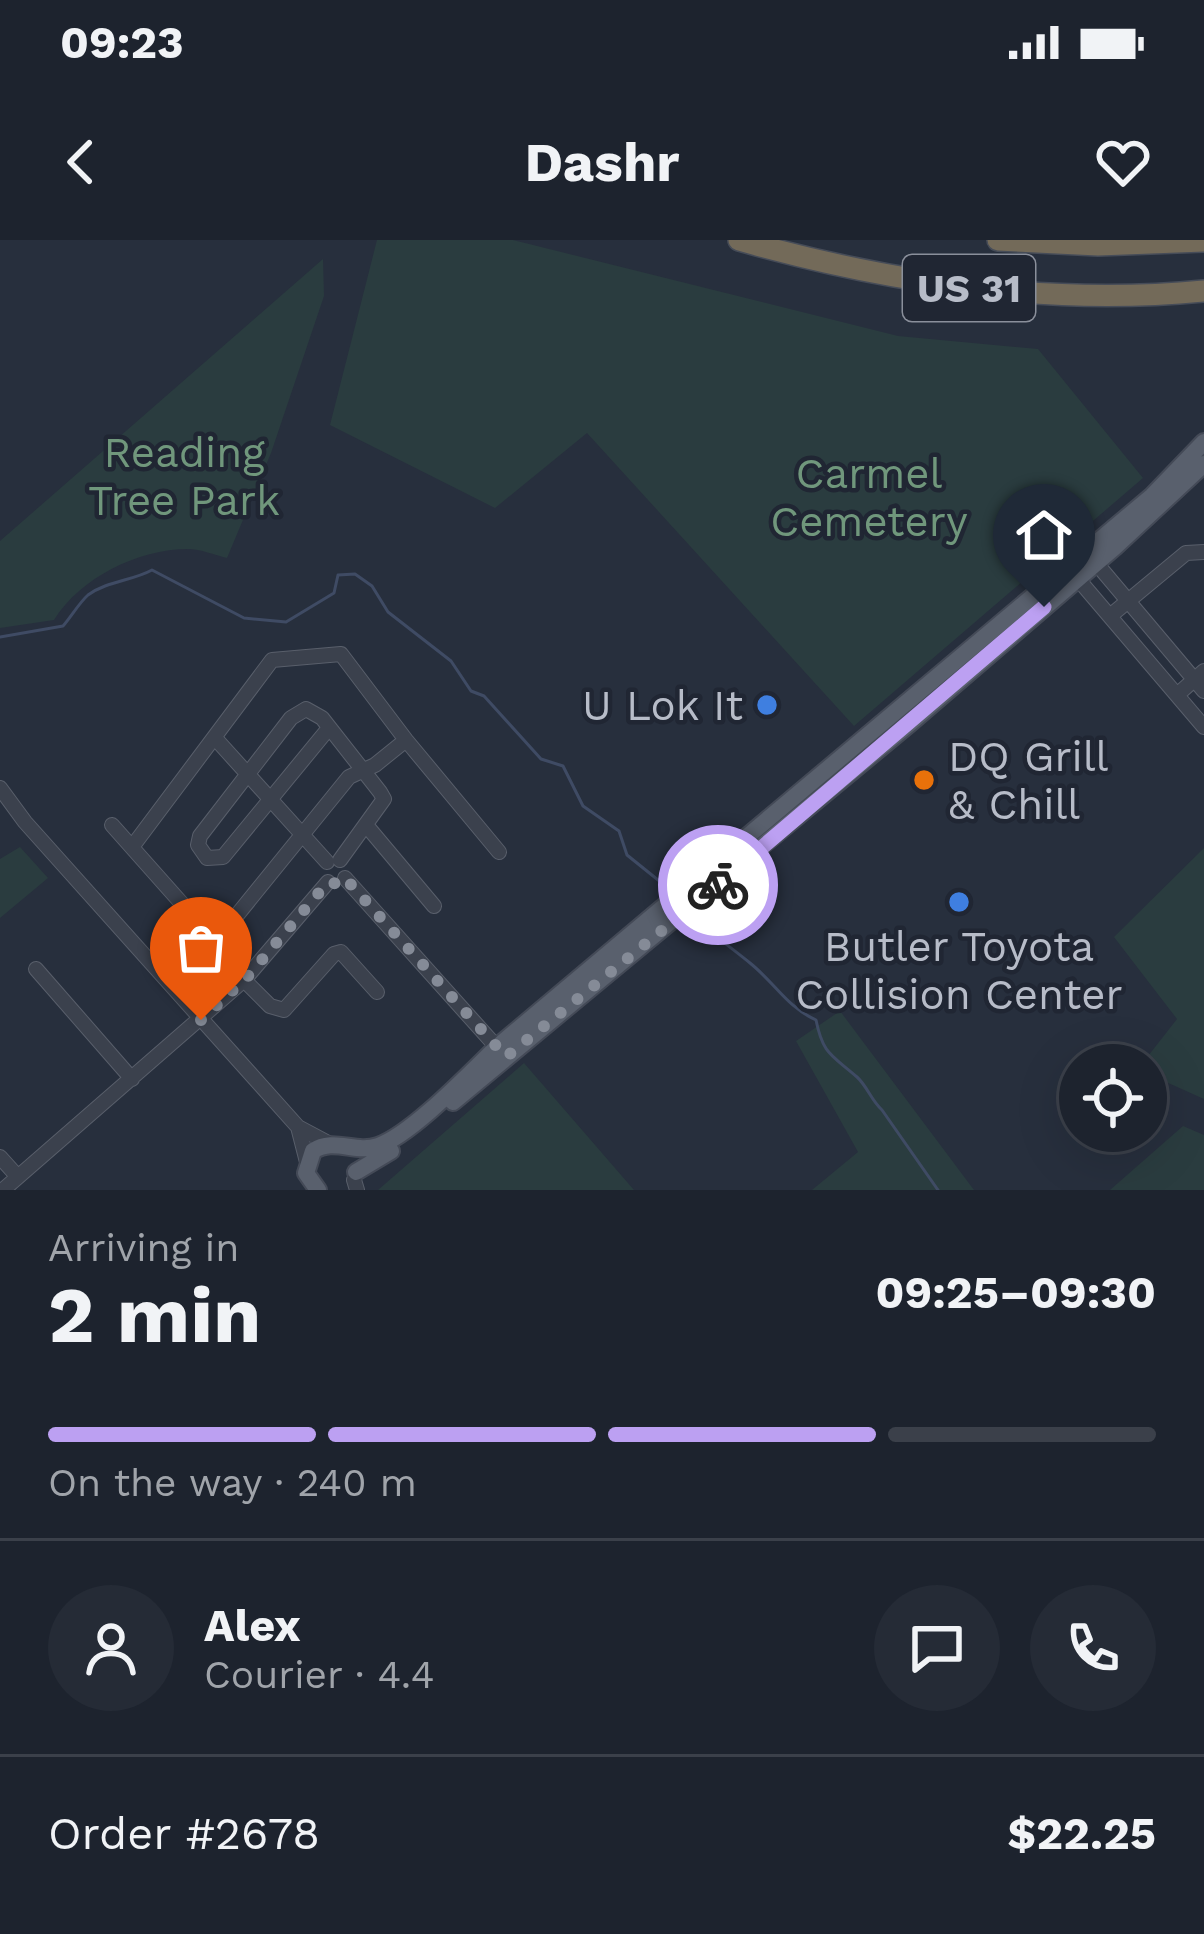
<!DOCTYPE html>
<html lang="en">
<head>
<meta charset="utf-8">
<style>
	body { margin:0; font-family:"Work Sans",sans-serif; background:#252b36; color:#f1f3f6; height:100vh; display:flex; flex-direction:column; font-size:45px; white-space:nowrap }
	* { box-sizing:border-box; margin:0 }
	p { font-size:39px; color:#a0a4aa }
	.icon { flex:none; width:66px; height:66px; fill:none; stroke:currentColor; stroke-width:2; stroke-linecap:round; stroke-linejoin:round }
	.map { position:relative; height:950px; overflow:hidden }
	.drawer { display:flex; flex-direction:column; background:#1d232e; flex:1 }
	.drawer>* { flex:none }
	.tools { position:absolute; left:1059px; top:804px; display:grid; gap:24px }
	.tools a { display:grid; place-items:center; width:108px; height:108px; border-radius:50%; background:#1d232e; box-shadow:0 12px 48px #0002,0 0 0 3px #3b404a; font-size:60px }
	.pin { position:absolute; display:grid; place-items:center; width:102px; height:102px; color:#fff; margin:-123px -51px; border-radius:50% 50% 50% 0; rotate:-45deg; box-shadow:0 0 12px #0007 }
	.pin .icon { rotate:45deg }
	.courier { position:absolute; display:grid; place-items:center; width:120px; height:120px; margin:-60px; border:9px solid #bca0f2; border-radius:50%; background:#fff; color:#222; box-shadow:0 3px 15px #0007 }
	.overview em { font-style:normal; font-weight:700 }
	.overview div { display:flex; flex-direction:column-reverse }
	.overview { display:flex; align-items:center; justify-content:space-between; height:204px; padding:0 48px }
	h1 { font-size:78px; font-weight:700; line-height:90px }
	.bar { display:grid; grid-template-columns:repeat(4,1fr); gap:18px 12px; align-content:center; height:144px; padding:0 48px }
	.bar i { height:15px; border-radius:9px; background:#3b404a }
	.bar .on { background:#bca0f2 }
	.bar p { grid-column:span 4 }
	.line { display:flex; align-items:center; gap:30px; padding:0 48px; border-top:3px solid #3b404a }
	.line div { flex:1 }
	.round { display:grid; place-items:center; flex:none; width:126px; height:126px; border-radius:63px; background:#252b36 }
	.status { display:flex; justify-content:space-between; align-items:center; height:84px; padding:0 60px; background:#1d232e; direction:ltr }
	.status svg { height:33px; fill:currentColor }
	header { display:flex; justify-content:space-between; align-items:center; height:156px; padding:0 48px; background:#1d232e; font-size:54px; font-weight:700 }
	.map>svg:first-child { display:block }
	.green { fill:#2a3c3f }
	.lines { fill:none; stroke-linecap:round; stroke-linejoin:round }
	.stream { stroke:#3f4b64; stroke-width:3 }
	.minor-casing { stroke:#595f6b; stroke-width:16 }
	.major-casing { stroke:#444a57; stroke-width:20 }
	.highway-casing { stroke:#464c58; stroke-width:24 }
	.minor { stroke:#3b414d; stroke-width:14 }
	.major { stroke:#59606d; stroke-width:16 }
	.highway { stroke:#736a59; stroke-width:21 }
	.done { stroke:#858b97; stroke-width:12; stroke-dasharray:0 21.6 }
	.route { stroke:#bca0f2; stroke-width:15 }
	.shop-dot { fill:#3f7fe0; stroke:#202633; stroke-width:4.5 }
	.food-dot { fill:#e8710a; stroke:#202633; stroke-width:4.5 }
	.labels { text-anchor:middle; stroke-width:9; stroke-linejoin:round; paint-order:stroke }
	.shield { fill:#202633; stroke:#8a8f9b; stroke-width:3 }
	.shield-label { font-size:39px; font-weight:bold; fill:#b7bcc8 }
	.park-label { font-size:42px; fill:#70977c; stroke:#202633 }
	.poi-label { font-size:42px; fill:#b7bcc8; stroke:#202633; text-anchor:end }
</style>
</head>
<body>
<div class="status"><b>09:23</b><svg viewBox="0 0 49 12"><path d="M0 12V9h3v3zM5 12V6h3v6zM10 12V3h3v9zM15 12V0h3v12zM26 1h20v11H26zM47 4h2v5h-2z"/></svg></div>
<header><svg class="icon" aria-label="back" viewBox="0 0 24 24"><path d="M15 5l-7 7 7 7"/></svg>Dashr<svg class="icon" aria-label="heart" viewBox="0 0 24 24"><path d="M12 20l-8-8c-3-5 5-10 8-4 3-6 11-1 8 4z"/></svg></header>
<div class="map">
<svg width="1204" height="950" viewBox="0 0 1204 950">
	<rect width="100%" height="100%" fill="#272f3d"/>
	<path class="green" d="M377,0H513L898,96L1038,109L1143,238L854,486L587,193L495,268L330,185Z
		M323,19L324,56L271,213L227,318C214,315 201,309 188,309C138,309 80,338 54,380L0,388V301Z
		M20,607L48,638L0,678V619Z
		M1204,608V859L1146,833V825H1141L1177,779L1114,697Z
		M840,771L974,950H812L858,912L796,801Z
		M524,823L634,950H378Z
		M1183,886L1204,895V950H1110Z"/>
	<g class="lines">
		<path class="stream" d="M0,397L63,386C71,377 79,363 88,355C107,341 132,341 152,330L244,378L286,382L334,353L338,335L355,334L372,346L388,372L451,421L471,451L484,456L541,519L563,526L583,566L619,591L627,615L673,652
			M691,673C710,693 729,706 750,723C775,743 787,767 816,780C823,815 832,815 857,837C867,846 871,860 882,870L938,950"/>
		<defs>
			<path id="minor" d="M1091,317L1204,451
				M1072,332L1204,487
				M1110,376L1186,313L1204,312
				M1177,455L1204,431
				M329,488L223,617L207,618L198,605L200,596L291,478L306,469L322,478L380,552L384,559L340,620
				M215,498L327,622
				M0,548L25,582L298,887L330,904
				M112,585L247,737
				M366,585L434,666
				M132,607L272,420L341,414L406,500L499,612
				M345,638L502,813
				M216,701L349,537L375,525L406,500
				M36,729L132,839
				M244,740L270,766L284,770L334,714L341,712L377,752
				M298,887L307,922
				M0,917L18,937
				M354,940L357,950
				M3,950L244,740L328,642"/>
			<path id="major" d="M453,862L909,484L1115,307L1204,224
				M356,932L391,911
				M318,950L306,933L313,911C334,897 355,914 378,906C411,895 470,833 497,807L1152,256L1204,202"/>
			<path id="highway" d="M739,0C890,43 1047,66 1204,51
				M998,0L1098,5L1204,1"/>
		</defs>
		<use href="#minor" class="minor-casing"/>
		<use href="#major" class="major-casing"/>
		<use href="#highway" class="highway-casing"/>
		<use href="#minor" class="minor"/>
		<use href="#major" class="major"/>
		<use href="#highway" class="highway"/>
	</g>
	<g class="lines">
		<path class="done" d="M201,780L249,735L328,642L338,644L345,638L506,817L718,645"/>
		<path class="route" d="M718,645L1044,367"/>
	</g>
	<g class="shop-dot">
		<circle cx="767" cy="465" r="12"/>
		<circle cx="959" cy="662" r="12"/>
	</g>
	<circle class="food-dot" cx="924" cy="540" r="12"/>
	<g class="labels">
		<rect class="shield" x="903" y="15" width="132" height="66" rx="9"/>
		<g class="shield-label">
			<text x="969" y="62">US 31</text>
		</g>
		<g class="park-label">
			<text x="184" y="227">Reading<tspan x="184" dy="48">Tree Park</tspan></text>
			<text x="869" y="248">Carmel<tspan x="869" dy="48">Cemetery</tspan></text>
		</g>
		<g class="poi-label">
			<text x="743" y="480">U Lok It</text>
			<text x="948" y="531" text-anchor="start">DQ Grill<tspan x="948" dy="48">&amp; Chill</tspan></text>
			<text x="959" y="721" text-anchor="middle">Butler Toyota<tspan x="959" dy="48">Collision Center</tspan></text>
		</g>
	</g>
</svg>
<div class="tools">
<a><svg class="icon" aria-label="locate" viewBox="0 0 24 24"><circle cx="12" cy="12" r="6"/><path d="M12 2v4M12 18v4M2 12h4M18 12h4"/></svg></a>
</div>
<div class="pin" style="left:201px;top:780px;background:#ea580c"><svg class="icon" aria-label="bag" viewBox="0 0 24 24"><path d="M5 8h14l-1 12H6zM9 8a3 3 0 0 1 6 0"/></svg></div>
<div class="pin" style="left:1044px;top:367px;background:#1f2937"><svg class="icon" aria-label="home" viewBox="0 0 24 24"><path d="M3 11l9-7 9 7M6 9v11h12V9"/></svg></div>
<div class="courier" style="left:718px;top:645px"><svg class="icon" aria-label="bike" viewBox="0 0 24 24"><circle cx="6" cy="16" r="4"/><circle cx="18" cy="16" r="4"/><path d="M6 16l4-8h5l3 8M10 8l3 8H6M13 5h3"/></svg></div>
</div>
<section class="drawer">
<div class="overview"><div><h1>2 min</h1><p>Arriving in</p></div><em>09:25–09:30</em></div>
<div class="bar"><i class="on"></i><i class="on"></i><i class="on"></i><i></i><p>On the way · 240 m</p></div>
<div class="line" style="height:216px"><a class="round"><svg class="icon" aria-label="person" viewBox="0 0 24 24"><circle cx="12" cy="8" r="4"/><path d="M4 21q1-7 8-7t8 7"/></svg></a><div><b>Alex</b><p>Courier · 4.4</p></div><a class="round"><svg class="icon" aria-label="chat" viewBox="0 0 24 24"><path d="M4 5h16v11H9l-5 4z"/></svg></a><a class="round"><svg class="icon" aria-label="phone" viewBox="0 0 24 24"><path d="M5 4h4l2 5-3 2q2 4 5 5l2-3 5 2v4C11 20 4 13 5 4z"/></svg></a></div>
<div class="line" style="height:156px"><div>Order #2678</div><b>$22.25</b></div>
</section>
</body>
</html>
